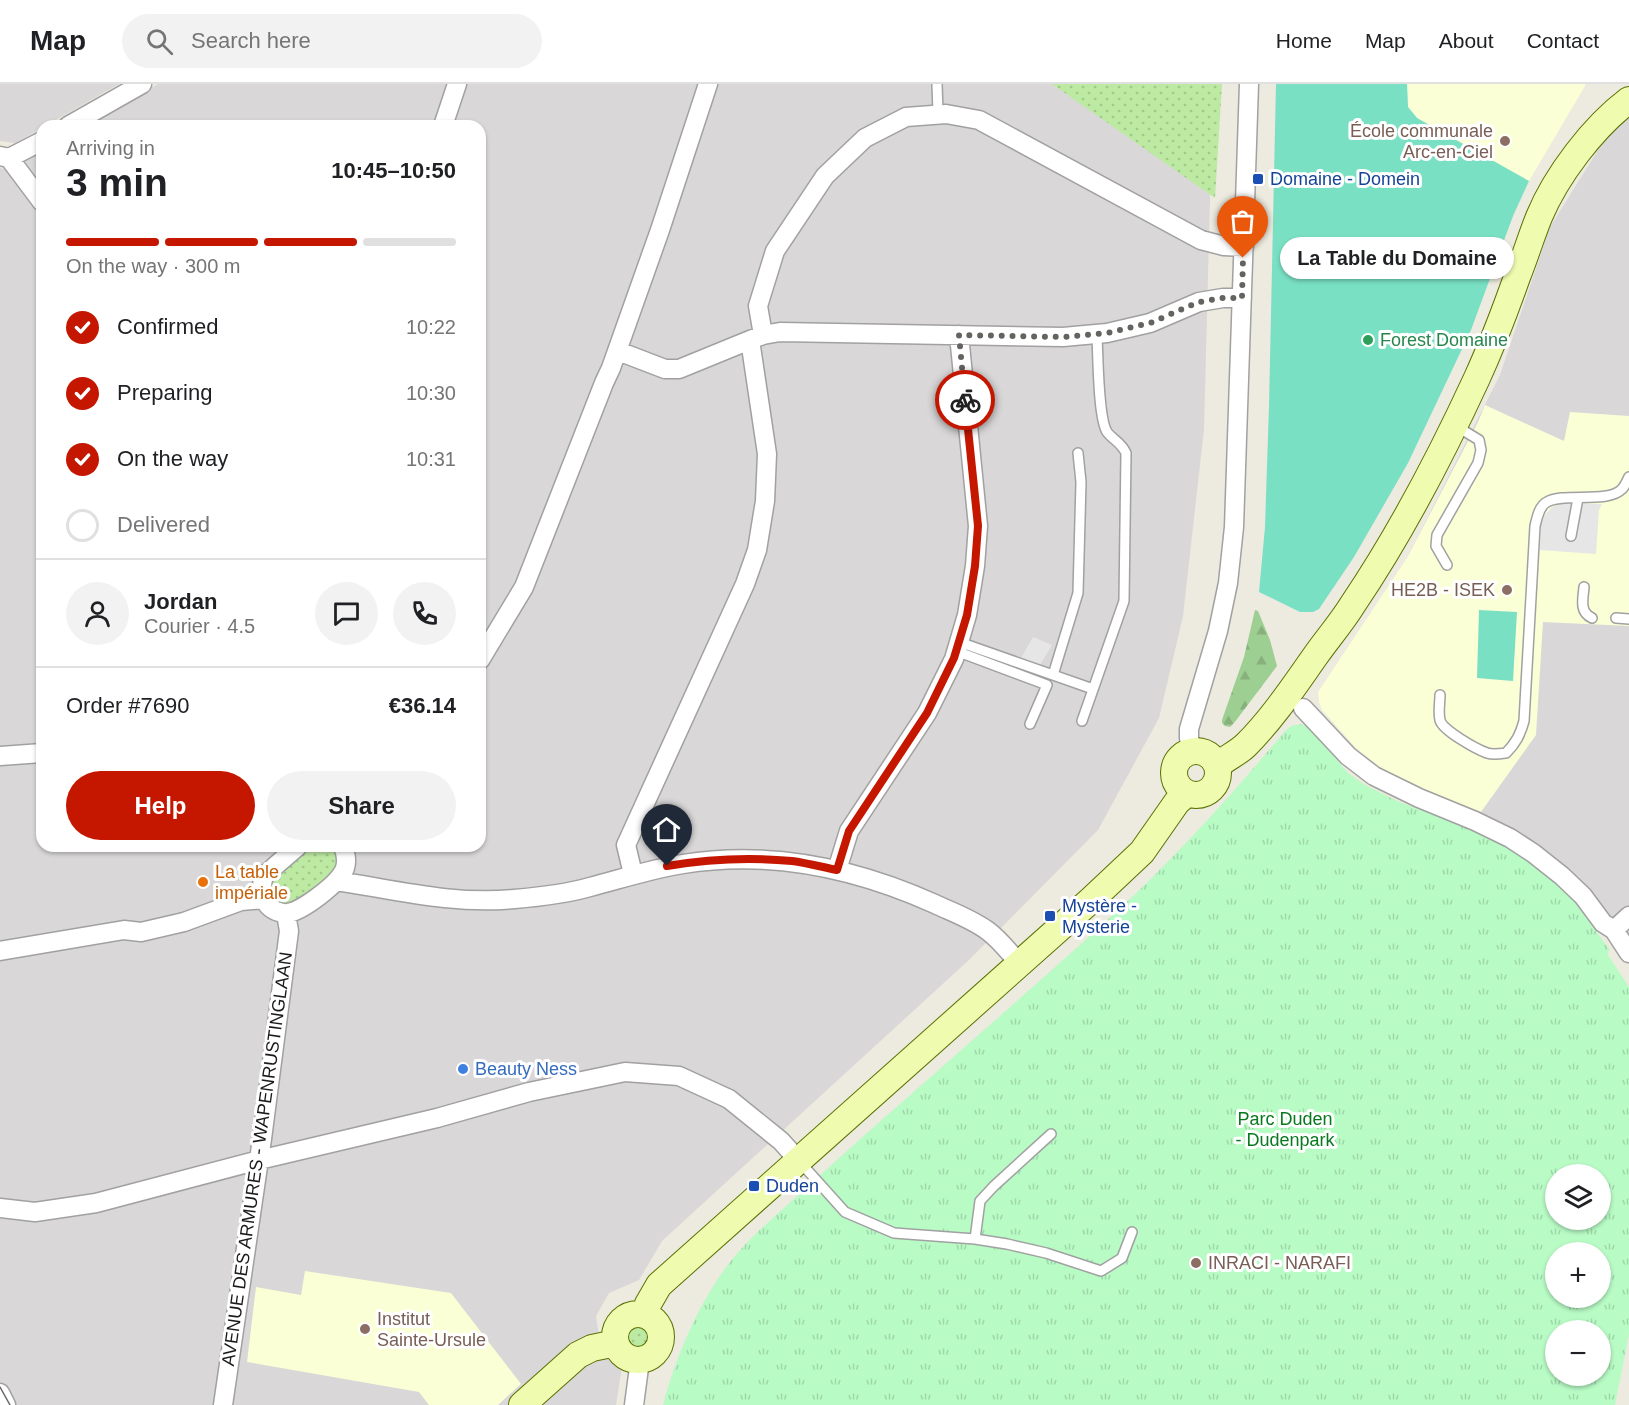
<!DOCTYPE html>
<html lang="en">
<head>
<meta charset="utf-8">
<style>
	body { margin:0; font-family:Arial,sans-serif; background:#f2f2f2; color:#202124; height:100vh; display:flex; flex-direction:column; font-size:22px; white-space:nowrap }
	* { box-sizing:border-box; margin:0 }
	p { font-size:20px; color:#757577 }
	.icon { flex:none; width:33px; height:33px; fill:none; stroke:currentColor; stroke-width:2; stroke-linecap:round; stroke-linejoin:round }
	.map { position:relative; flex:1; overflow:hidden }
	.drawer { position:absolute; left:36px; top:36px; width:450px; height:732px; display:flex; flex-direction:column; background:#fff; border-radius:18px; box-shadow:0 2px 4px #0004 }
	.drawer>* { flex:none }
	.buttons { position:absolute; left:1545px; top:1080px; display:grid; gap:12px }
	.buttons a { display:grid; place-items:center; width:66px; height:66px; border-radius:50%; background:#fff; box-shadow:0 2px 4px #0004; font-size:30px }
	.pin { position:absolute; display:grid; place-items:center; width:51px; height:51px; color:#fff; margin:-62px -26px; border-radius:50% 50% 50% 0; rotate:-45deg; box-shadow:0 0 6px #0007 }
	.pin .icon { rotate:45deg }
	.courier { position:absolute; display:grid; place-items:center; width:60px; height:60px; margin:-30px; border:4px solid #c51600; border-radius:50%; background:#fff; color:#222; box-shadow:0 2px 8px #0007 }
	.bubble { position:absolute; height:42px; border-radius:21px; background:#fff; box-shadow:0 2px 4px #0004; font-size:20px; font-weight:600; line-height:42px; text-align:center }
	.headline em { font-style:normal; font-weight:600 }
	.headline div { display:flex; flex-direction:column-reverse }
	.headline { display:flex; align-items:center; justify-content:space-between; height:102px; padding:0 30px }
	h1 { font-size:39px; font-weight:600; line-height:45px }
	.bar { display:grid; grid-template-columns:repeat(4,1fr); gap:9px 6px; align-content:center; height:72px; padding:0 30px }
	.bar i { height:8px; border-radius:4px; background:#e0e0e0 }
	.bar .active { background:#c51600 }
	.bar p { grid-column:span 4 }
	.line { display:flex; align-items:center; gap:15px; padding:0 30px; border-top:2px solid #e0e0e0 }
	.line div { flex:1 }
	.round { display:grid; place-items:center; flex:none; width:63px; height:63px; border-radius:32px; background:#f2f2f2 }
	ol { padding:0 30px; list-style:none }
	li { display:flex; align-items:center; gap:18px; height:66px }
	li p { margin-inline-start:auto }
	li .icon { padding:6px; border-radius:50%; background:#c51600; color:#fff; stroke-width:4 }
	li:last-child { color:#757577 }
	li i { width:33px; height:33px; border:3px solid #e0e0e0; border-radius:50% }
	.cta { display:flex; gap:12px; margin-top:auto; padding:12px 30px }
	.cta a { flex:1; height:69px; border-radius:36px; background:#c51600; color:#fff; font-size:24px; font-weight:600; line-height:69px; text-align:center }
	.cta a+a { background:#f2f2f2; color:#202124 }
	header { display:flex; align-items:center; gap:36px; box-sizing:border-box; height:84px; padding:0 30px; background:#fff; border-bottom:2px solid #e0e0e0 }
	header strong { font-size:28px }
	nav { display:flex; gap:33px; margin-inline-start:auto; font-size:21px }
	.search { width:420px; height:54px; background:#f2f2f2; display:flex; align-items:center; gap:15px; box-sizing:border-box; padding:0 21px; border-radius:33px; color:#757577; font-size:22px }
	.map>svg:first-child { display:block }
	.residential { fill:#d9d7d7 }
	.education { fill:#faffd6 }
	.grass { fill:url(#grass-dots) }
	.forest { fill:url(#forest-firs) }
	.park { fill:url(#park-tufts); fill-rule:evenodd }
	.pitch { fill:#79e0c4 }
	.parking { fill:#e6e6e6 }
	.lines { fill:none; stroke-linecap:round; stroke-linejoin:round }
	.lane-casing { stroke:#a1a1a1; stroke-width:12 }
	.street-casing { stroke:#a1a1a1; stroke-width:21 }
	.secondary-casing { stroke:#597101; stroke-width:28 }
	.lane { stroke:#fff; stroke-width:9 }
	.street { stroke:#fff; stroke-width:18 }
	.secondary { stroke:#effbaf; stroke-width:26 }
	.tram { stroke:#686868; stroke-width:1.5 }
	.done { stroke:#64635f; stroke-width:6; stroke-dasharray:0 10.8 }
	.route { stroke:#c51600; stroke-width:8 }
	.education-dot { fill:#8d6e63; stroke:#fff; stroke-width:2 }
	.transit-dot { fill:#1a4fb4; stroke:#fff; stroke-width:2 }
	.leisure-dot { fill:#2e9e5b; stroke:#fff; stroke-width:2 }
	.food-dot { fill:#e8710a; stroke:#fff; stroke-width:2 }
	.shop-dot { fill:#3f7fe0; stroke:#fff; stroke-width:2 }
	.labels { text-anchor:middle; stroke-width:6; stroke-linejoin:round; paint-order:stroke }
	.education-label { font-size:18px; fill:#785e54; stroke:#fff; text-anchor:end }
	.transit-label { font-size:18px; fill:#164399; stroke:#fff; text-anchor:start }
	.leisure-label { font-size:18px; fill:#27864d; stroke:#fff; text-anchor:start }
	.food-label { font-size:18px; fill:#c56008; stroke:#fff; text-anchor:start }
	.shop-label { font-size:18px; fill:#366cbe; stroke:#fff; text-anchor:start }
	.park-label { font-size:18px; fill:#08791e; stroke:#fff }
	.street-label { font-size:18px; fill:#1a1a1a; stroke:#fff }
</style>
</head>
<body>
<header>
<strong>Map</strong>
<div class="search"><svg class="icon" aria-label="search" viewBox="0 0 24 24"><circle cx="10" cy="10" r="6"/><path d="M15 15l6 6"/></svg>Search here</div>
<nav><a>Home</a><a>Map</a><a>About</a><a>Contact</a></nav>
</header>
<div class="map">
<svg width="1629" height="1321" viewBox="0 0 1629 1321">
	<defs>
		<pattern id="grass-dots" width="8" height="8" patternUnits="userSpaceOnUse" patternTransform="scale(1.5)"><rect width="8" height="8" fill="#bdeaa2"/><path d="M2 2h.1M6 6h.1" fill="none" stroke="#a2c88b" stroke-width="1.8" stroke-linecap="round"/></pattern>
		<pattern id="forest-firs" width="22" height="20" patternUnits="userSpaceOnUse" patternTransform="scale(1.5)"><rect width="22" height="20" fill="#9dce92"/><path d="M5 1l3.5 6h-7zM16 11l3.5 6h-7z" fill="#87b07d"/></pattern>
		<pattern id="park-tufts" width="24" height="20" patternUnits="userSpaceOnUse" patternTransform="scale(1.5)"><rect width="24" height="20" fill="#b8fbc5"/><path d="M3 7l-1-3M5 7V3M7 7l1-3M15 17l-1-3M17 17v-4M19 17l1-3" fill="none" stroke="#9ed7a9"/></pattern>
	</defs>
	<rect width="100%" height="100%" fill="#edeadf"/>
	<path class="residential" d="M0,0H119L45,42H42V44L15,59L0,57Z
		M158,0H1213L1204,345L1183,532L1159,634L1098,746L970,875L662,1157L639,1196L609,1209L596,1232L600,1259L622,1282L616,1321H0V84L10,86L42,66V762H480V42H83Z
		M1629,32V878L1564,804L1396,666L1407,474L1500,291L1550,143L1613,42Z"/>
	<path class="education" d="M1407,0H1585V2L1529,97L1417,34L1408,23Z
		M1485,321L1564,357L1570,328L1629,332V542L1543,538L1536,651L1481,728L1404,697L1380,683L1356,664L1322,626L1319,618L1318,608L1407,474L1478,338Z
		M305,1187L451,1209L521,1300L498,1321H429L419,1308L247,1278L256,1203L301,1211Z"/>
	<path class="grass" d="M1052,0H1222L1215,114Z
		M309,762H329L335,769L337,781L335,786L297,820C293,820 286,821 282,820C270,816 270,799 275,790Z
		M625 1253a12 12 0 1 1 24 0a12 12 0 1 1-24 0Z"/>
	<path class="forest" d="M1255,526L1258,527L1270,556L1277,582L1234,639L1230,643L1225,642L1222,639V636L1244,573Z"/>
	<path class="park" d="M1301,640L1309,643L1348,689L1365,701L1397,717L1477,747L1503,759L1528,775L1557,798L1574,817L1609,865L1608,871L1629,903V1250L1615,1321H663C676,1273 695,1227 724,1186C744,1158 771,1136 796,1113C817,1094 838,1075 859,1056C945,980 1032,905 1117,827C1178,771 1233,709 1286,646L1291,642ZM1556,1090H1600V1136H1556ZM1556,1168H1600V1214H1556ZM1556,1246H1600V1292H1556Z"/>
	<path class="pitch" d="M1276,0H1407L1408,23L1417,34L1529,97L1513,132L1471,246L1408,379L1354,473L1319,525L1313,528H1300L1259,508L1265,443L1269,322Z
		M1479,526L1517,528L1513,597L1477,594Z"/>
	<path class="parking" d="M1562,419L1602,420L1599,426L1596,470L1540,466L1541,441L1544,432L1552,423Z
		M1033,553L1052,561L1040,581L1021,574Z"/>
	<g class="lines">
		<defs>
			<path id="lane" d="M937,0L938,29
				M1571,452L1578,414
				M1447,481L1436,462L1437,451L1478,379L1481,366L1479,356L1456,342
				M1584,503C1583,515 1579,528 1592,534
				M1616,534L1629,535
				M959,558L1093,605
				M956,567L1047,601L1030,640
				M1053,591L1078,509L1081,398L1078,369
				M1440,611C1440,619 1438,628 1440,636C1442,646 1476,665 1487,669C1493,671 1499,670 1506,669C1516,659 1520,651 1524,637L1535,442C1537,434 1539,422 1547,418C1563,408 1608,420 1622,405C1625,402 1627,397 1629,393
				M1082,637L1124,517L1126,369C1121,358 1113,356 1107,348C1098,334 1098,270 1097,251
				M800,1078L845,1128L894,1149L975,1155L1007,1160L1046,1169L1101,1187L1122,1174L1132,1148
				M975,1155L980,1117L994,1102L1051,1050"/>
			<path id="street" d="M68,42L142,0
				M443,42L457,0
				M0,72L9,74L42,57
				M9,74L42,118
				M763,251L758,222L775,167L825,92L865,54L906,33L946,30L979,36L1201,156L1224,162L1244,163
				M618,267L665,285H679L750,256L763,251L780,248L1063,253L1107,249L1150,239L1199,218L1223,214H1242
				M480,576L524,503L604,299L611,284L660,146L708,0
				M1303,624L1348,672L1374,692L1419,714L1475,737L1510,754L1533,769L1562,792L1583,812L1603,839L1614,846L1629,869
				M1192,667L1189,654V645L1218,547L1228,499L1234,443L1249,0
				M0,672L42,669
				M298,762C292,768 267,788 264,793C260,801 263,813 267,820C271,826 281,830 288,829C302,827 340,799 345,784C347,778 346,767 342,762
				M837,786L849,747L927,629L954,575L967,531L975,482L978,442L959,251
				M633,790L626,761L745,500L757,466L765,417L767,370L750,256
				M337,797C396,806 454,821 514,815C539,813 565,810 590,803C621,795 651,785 683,780C770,766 855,784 935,820C952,828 972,835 988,847C1000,856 1009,868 1019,879
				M1614,846L1629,832
				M0,867L124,846L141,848L184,838L241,817L265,815
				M0,1124L35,1128L96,1119L259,1076L437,1034L529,1008L625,988L679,992L729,1015L781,1057L799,1077
				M0,1309L6,1321
				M223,1321L262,1055L289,847L286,830
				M634,1321L640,1276"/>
			<path id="secondary" d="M1174 689a22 22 0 1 1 44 0a22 22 0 1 1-44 0Z
				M1217,682C1226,674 1238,669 1246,661C1273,634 1294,602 1316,571C1328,554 1342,538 1353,520C1401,449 1441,372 1477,294C1492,261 1505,227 1517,193C1525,173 1531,153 1539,133C1556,92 1593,43 1629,16
				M615 1253a23 23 0 1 1 46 0a23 23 0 1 1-46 0Z
				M645,1231L648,1220L659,1201L1091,816L1142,768L1177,718L1186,710
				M522,1321L578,1271L592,1264L616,1259"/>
		</defs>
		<use href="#lane" class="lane-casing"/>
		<use href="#street" class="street-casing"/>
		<use href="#secondary" class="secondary-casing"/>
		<use href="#lane" class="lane"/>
		<use href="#street" class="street"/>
		<use href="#secondary" class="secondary"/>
		<path class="tram" d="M0,1303L10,1321"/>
	</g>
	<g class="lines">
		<path class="done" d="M965,316L959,251L1063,253L1107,249L1150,239L1199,218L1223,214H1242L1243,174"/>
		<path class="route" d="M667,782C708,775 750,773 792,777C807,779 822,783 837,786L849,747L927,629L954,574L967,531L975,482L978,442L965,316"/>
	</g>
	<g class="education-dot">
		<circle cx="1505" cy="57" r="6"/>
		<circle cx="1507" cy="506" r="6"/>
		<circle cx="1196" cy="1179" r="6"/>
		<circle cx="365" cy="1245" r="6"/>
	</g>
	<g class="transit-dot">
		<rect x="1252" y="89" width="12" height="12" rx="3"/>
		<rect x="1044" y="826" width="12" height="12" rx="3"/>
		<rect x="748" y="1096" width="12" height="12" rx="3"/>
	</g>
	<circle class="leisure-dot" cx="1368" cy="256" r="6"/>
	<circle class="food-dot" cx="203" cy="798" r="6"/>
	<circle class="shop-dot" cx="463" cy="985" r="6"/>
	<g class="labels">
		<g class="education-label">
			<text x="1493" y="53">École communale<tspan x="1493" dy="21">Arc-en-Ciel</tspan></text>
			<text x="1495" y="512">HE2B - ISEK</text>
			<text x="1208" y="1185" text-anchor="start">INRACI - NARAFI</text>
			<text x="377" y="1241" text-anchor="start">Institut<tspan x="377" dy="21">Sainte-Ursule</tspan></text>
		</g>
		<g class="transit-label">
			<text x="1270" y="101">Domaine - Domein</text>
			<text x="1062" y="828">Mystère -<tspan x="1062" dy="21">Mysterie</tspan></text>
			<text x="766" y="1108">Duden</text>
		</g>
		<g class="leisure-label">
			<text x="1380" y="262">Forest Domaine</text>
		</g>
		<g class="food-label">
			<text x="215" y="794">La table<tspan x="215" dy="21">impériale</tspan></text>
		</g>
		<g class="shop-label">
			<text x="475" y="991">Beauty Ness</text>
		</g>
		<g class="park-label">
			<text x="1285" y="1041">Parc Duden<tspan x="1285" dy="21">- Dudenpark</tspan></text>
		</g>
		<g class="street-label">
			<text transform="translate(257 1075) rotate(-82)" y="6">AVENUE DES ARMURES - WAPENRUSTINGLAAN</text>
		</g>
	</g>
</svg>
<div class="buttons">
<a><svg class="icon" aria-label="layers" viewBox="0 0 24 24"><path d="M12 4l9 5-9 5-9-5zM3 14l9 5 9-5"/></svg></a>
<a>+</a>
<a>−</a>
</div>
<div class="pin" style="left:1243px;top:174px;background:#ea580c"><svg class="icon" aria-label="bag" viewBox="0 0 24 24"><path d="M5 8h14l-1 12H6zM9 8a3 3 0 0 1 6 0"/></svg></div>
<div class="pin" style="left:667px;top:782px;background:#1f2937"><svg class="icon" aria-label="home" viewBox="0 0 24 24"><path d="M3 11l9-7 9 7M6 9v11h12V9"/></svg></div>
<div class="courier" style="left:965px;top:316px"><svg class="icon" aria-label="bike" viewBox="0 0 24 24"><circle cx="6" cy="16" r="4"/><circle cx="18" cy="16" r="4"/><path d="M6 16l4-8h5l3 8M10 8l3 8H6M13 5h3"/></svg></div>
<div class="bubble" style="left:1280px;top:153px;width:234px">La Table du Domaine</div>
<section class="drawer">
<div class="headline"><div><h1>3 min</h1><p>Arriving in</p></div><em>10:45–10:50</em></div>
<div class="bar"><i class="active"></i><i class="active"></i><i class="active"></i><i></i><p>On the way · 300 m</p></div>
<ol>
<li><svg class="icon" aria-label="check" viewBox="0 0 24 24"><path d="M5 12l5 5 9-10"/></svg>Confirmed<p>10:22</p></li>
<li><svg class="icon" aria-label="check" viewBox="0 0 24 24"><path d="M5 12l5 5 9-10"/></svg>Preparing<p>10:30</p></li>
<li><svg class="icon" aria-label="check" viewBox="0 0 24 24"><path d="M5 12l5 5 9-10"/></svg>On the way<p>10:31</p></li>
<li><i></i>Delivered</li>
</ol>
<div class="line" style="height:108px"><a class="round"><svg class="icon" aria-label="person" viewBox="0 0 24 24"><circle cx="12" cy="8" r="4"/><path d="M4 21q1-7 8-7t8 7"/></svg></a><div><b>Jordan</b><p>Courier · 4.5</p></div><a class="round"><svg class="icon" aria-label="chat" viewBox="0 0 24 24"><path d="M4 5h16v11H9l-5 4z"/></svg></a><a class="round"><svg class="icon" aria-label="phone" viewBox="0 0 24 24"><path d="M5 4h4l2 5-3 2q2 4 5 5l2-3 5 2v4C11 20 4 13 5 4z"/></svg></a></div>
<div class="line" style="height:78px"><div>Order #7690</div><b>€36.14</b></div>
<div class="cta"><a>Help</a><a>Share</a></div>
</section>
</div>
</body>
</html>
